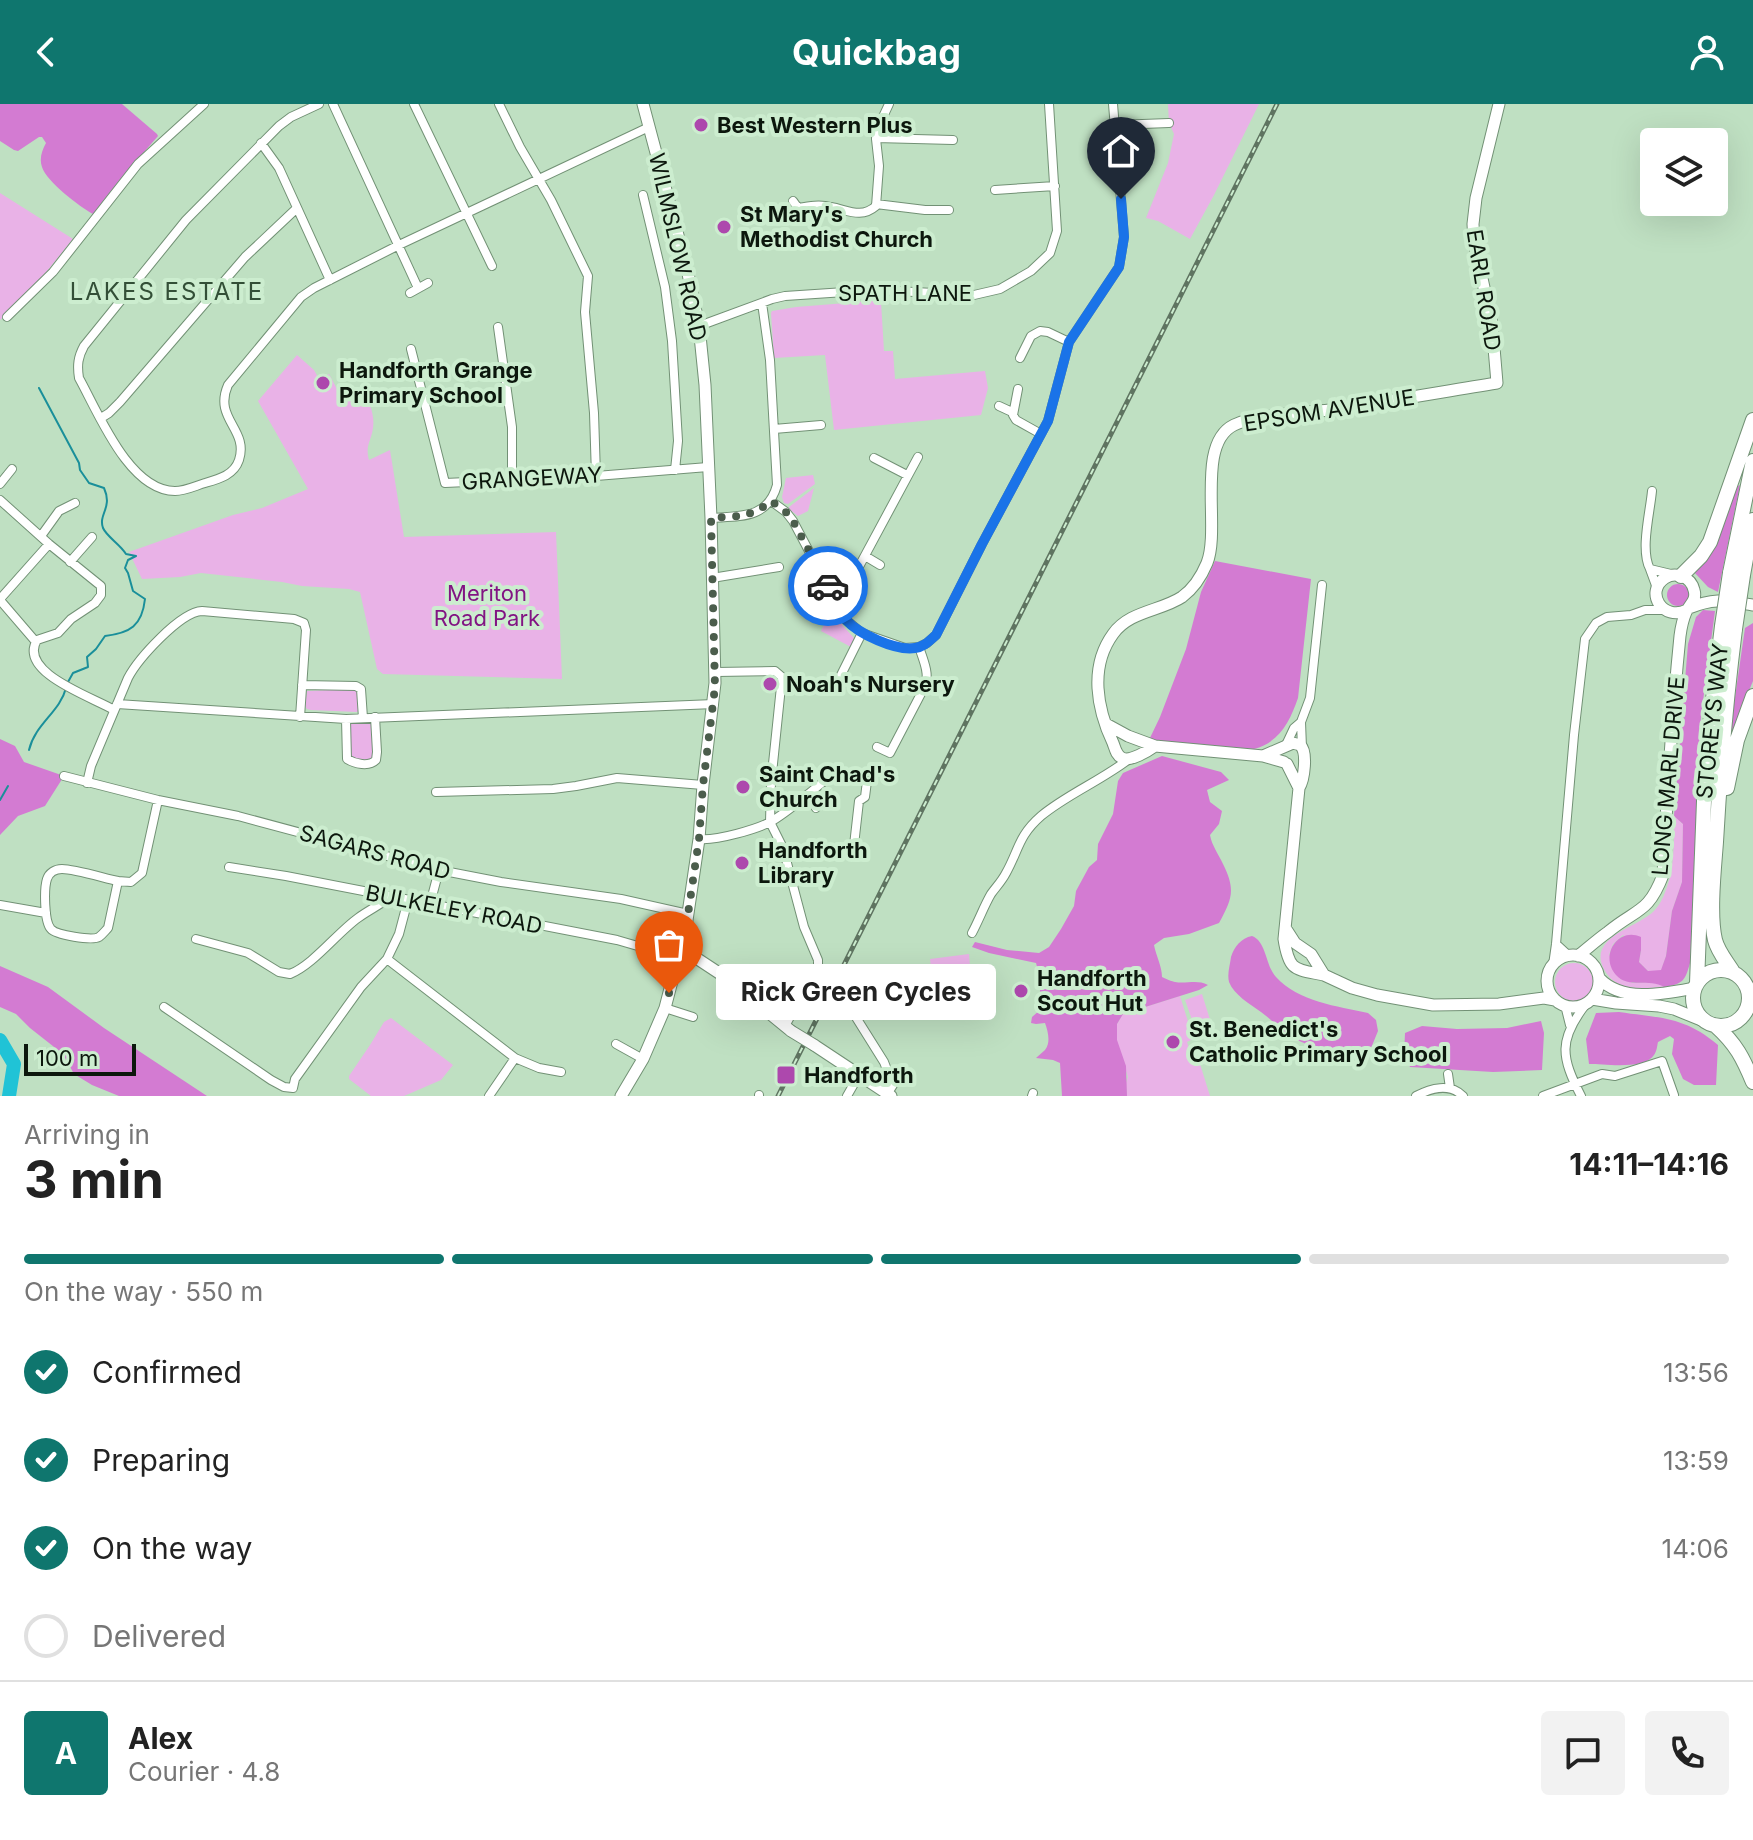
<!DOCTYPE html>
<html lang="en">
<head>
<meta charset="utf-8">
<style>
	body { margin:0; font-family:Inter,sans-serif; background:#f2f2f2; color:#222; height:100vh; display:flex; flex-direction:column; font-size:30px; white-space:nowrap }
	* { box-sizing:border-box; margin:0 }
	p { font-size:26px; color:#767676 }
	.icon { flex:none; width:44px; height:44px; fill:none; stroke:currentColor; stroke-width:2; stroke-linecap:round; stroke-linejoin:round }
	.map { position:relative; height:992px; overflow:hidden }
	.sheet { display:flex; flex-direction:column; background:#fff; flex:1 }
	.sheet>* { flex:none }
	.fabs { position:absolute; left:1640px; top:24px; display:grid; gap:16px }
	.fabs a { display:grid; place-items:center; width:88px; height:88px; border-radius:8px; background:#fff; box-shadow:0 8px 32px #0002; font-size:40px }
	.scale { position:absolute; left:24px; bottom:20px; width:112px; box-sizing:border-box; padding-left:8px; border:4px solid #0c170d; border-top:0; font-size:22px; line-height:28px; white-space:nowrap; color:#0c170d; -webkit-text-stroke:6px #ccedcf; paint-order:stroke }
	.pin { position:absolute; display:grid; place-items:center; width:68px; height:68px; color:#fff; margin:-82px -34px; border-radius:50% 50% 50% 0; rotate:-45deg; box-shadow:0 0 8px #0007 }
	.pin .icon { rotate:45deg }
	.courier { position:absolute; display:grid; place-items:center; width:80px; height:80px; margin:-40px; border:6px solid #1a73e8; border-radius:50%; background:#fff; color:#222; box-shadow:0 2px 10px #0007 }
	.bubble { position:absolute; height:56px; border-radius:8px; background:#fff; box-shadow:0 8px 32px #0002; font-size:26px; font-weight:700; line-height:56px; text-align:center }
	.headline em { font-style:normal; font-weight:700 }
	.headline div { display:flex; flex-direction:column-reverse }
	.headline { display:flex; align-items:center; justify-content:space-between; height:136px; padding:0 24px }
	h1 { font-size:52px; font-weight:700; line-height:60px }
	.bar { display:grid; grid-template-columns:repeat(4,1fr); gap:12px 8px; align-content:center; height:96px; padding:0 24px }
	.bar i { height:10px; border-radius:6px; background:#e0e0e0 }
	.bar .current { background:#0f766e }
	.bar p { grid-column:span 4 }
	.line { display:flex; align-items:center; gap:20px; padding:0 24px; border-top:2px solid #e0e0e0 }
	.line div { flex:1 }
	.round { display:grid; place-items:center; flex:none; width:84px; height:84px; border-radius:8px; background:#f2f2f2 }
	ol { padding:0 24px; list-style:none }
	li { display:flex; align-items:center; gap:24px; height:88px }
	li p { margin-inline-start:auto }
	li .icon { padding:8px; border-radius:50%; background:#0f766e; color:#fff; stroke-width:4 }
	li:last-child { color:#767676 }
	li i { width:44px; height:44px; border:4px solid #e0e0e0; border-radius:50% }
	header { display:flex; justify-content:space-between; align-items:center; height:104px; padding:0 24px; background:#0f766e; color:#fff; font-size:36px; font-weight:700 }
	.map>svg:first-child { display:block }
	.green { fill:#e9b2e7 }
	.forest { fill:#d37bd2 }
	.lines { fill:none; stroke-linecap:round; stroke-linejoin:round }
	.stream { stroke:#1a8f9a; stroke-width:2 }
	.river { stroke:#20c3d6; stroke-width:14 }
	.street-casing { stroke:#729175; stroke-width:10 }
	.secondary-casing { stroke:#729175; stroke-width:13 }
	.highway-casing { stroke:#729175; stroke-width:16 }
	.street { stroke:#fff; stroke-width:8 }
	.secondary { stroke:#fff; stroke-width:11 }
	.highway { stroke:#fff; stroke-width:14 }
	.rail-casing { stroke:#5f7461; stroke-width:5 }
	.rail { stroke:#ccedcf; stroke-width:2; stroke-dasharray:6; stroke-linecap:butt }
	.secondary-bridge-casing { stroke:#729175; stroke-width:13; stroke-linecap:butt }
	.highway-bridge-casing { stroke:#729175; stroke-width:16; stroke-linecap:butt }
	.secondary-bridge { stroke:#fff; stroke-width:11 }
	.highway-bridge { stroke:#fff; stroke-width:14 }
	.done { stroke:#4b5d4c; stroke-width:8; stroke-dasharray:0 14.4 }
	.route { stroke:#1a73e8; stroke-width:10 }
	.poi-dot { fill:#ad48ad; stroke:#ccedcf; stroke-width:3 }
	.labels { text-anchor:middle; stroke-width:8; stroke-linejoin:round; paint-order:stroke }
	.poi-label { font-size:22px; font-weight:bold; fill:#0c170d; stroke:#ccedcf; text-anchor:start }
	.street-label { font-size:22px; fill:#0c170d; stroke:#ccedcf }
	.park-label { font-size:22px; fill:#821483; stroke:#ccedcf }
	.neighbourhood-label { font-size:24px; letter-spacing:2px; fill:#334f37; stroke:#ccedcf }
</style>
</head>
<body>
<header><svg class="icon" aria-label="back" viewBox="0 0 24 24"><path d="M15 5l-7 7 7 7"/></svg>Quickbag<svg class="icon" aria-label="person" viewBox="0 0 24 24"><circle cx="12" cy="8" r="4"/><path d="M4 21q1-7 8-7t8 7"/></svg></header>
<div class="map">
<svg width="1753" height="992" viewBox="0 0 1753 992">
	<rect width="100%" height="100%" fill="#bfe0c2"/>
	<path class="green" d="M1168,0H1259L1214,91L1190,135L1158,117L1146,114L1168,59L1174,30L1169,19Z
		M0,89L73,135L31,187L0,216Z
		M871,197L881,198L884,247H893L895,275L985,267L988,284L981,311L834,326L825,251L774,254L771,209L772,207L796,203Z
		M297,251L314,266L319,275L329,270L344,298L364,286C369,299 375,310 373,324C371,338 365,341 369,356L390,346L404,433L556,428L562,575L383,570L377,565L360,488L349,485L302,482L282,478L201,469L180,473L142,475L129,448L233,411L262,404L308,385L258,297Z
		M813,371L815,380L788,400L784,399L782,393L786,374Z
		M814,384L808,407L798,412L789,405V403Z
		M832,504L843,522L854,534L851,543L821,527Z
		M353,585L357,586L359,606L357,608L311,606L307,605L305,602L307,587Z
		M369,619L371,620L374,652L370,656H354L351,654L350,620Z
		M1674,712L1683,720L1682,778L1672,807L1666,852L1661,867H1648L1639,858L1641,846L1623,831L1613,840L1609,851L1632,879L1656,878L1664,883C1645,884 1619,888 1607,870C1582,834 1636,825 1654,807C1658,803 1662,796 1664,791C1675,767 1674,737 1674,712Z
		M969,850L971,876L933,881L930,855Z
		M1555 878a19 19 0 1 1 38 0a19 19 0 1 1-38 0Z
		M990,888L993,910L977,912V907L980,906L978,889Z
		M1202,890L1212,922L1196,927L1185,896Z
		M1180,892L1192,930L1191,936L1187,938L1195,961L1200,960L1210,992H1127L1126,979L1128,973L1117,939V920L1123,910Z
		M391,914L453,961L441,976L404,992H371L349,975V972L370,941L384,918Z"/>
	<path class="forest" d="M0,0H122L157,30L158,32L118,78L93,110C80,103 46,77 42,63C39,55 42,46 46,39L42,33H39L18,47L14,46L0,37Z
		M1740,381L1718,488L1708,483L1694,468L1708,454L1716,439L1734,384Z
		M1215,457L1311,475L1298,594C1290,617 1280,638 1254,645L1149,636L1160,613L1186,545L1201,488Z
		M1667 491a11 11 0 1 1 22 0a11 11 0 1 1-22 0Z
		M1703,506L1715,507L1701,612L1690,859C1685,877 1683,880 1664,883C1650,874 1628,885 1616,871C1599,852 1618,822 1641,833V846L1639,858L1648,867L1661,866L1666,852L1672,807L1682,778L1683,720L1674,712L1688,540L1696,513Z
		M1753,519V577L1731,630L1730,628L1745,524Z
		M0,635L15,642L24,658L64,672L45,702L18,712L0,731Z
		M1162,652L1221,668L1229,676L1207,686L1210,698L1222,707L1219,720L1210,731C1212,742 1218,749 1223,760C1236,786 1232,795 1219,819L1189,830L1164,834L1154,841C1156,852 1162,862 1162,873C1164,874 1173,878 1175,878C1187,880 1197,875 1208,881L1199,886L1123,910L1117,920V936L1126,962L1127,992H1062L1060,959L1053,956L1036,954C1039,951 1042,949 1045,946C1051,939 1048,927 1045,919L1036,920L1031,919L1032,913L1040,906V874L1036,859L989,849L972,843L975,838L1007,846L1039,849L1049,843L1061,825L1074,802L1076,787L1089,763L1097,756L1098,740L1113,710L1118,677L1123,669Z
		M1252,832C1267,838 1265,861 1276,873C1299,898 1337,902 1368,909L1376,916L1378,927L1369,949C1343,951 1313,946 1290,932C1280,925 1271,915 1261,908C1250,900 1234,891 1229,878C1227,870 1230,861 1231,853C1234,843 1241,834 1252,832Z
		M0,862L48,883L104,924L207,992H119L92,981L74,970L63,950L30,924L16,910L0,903Z
		M1619,908C1659,914 1684,912 1718,941L1716,981H1694L1683,975L1672,950L1674,935L1670,932L1658,938C1657,942 1657,947 1654,951C1645,966 1605,960 1589,960L1586,935L1596,909Z
		M1541,917L1544,929L1542,966L1493,968L1410,963L1404,952L1405,929L1422,922L1457,925L1507,924Z"/>
	<g class="lines">
		<path class="stream" d="M39,284L79,359L80,366L89,379L104,384C113,404 98,410 103,424C107,433 120,440 126,450L136,452L128,456L125,464L128,469L133,487L145,495C142,522 130,529 105,532L96,545L87,553L88,563L73,569L68,578
			M29,646C35,620 60,608 66,584
			M0,696L8,682"/>
		<path class="river" d="M0,936L14,960L9,992"/>
		<defs>
			<path id="street" d="M319,0L291,13L279,22L186,116L84,242C78,253 77,261 79,274C98,308 129,387 175,387C185,387 195,382 205,379C219,375 234,371 239,356C249,325 213,315 228,281L301,193L314,184L399,141L649,23
				M333,0L418,184
				M414,0L492,162
				M499,0L520,43L551,96L588,172L585,208L594,309L596,372
				M1116,21L1169,19
				M876,34L953,36
				M261,39L279,64L330,176
				M995,86L1055,82
				M643,91L665,183L672,237L678,337L675,366
				M793,97L798,104L794,114
				M876,100L925,106H949
				M798,104C809,102 820,100 831,103C848,106 861,115 876,102L879,62L876,35L882,15L889,0
				M410,189L428,179
				M7,213L53,168L138,60L204,0
				M699,222L772,195L785,192L875,186L974,191L1000,185L1031,167L1050,149L1057,127L1049,0
				M498,223L512,323V375
				M411,245L445,379L596,372L708,363
				M1020,254L1031,232L1040,227L1048,228L1069,238
				M1018,285L1013,311L1016,316L1041,330
				M999,302L1012,308
				M101,314L109,309L120,298L245,153L297,104
				M774,325L821,321
				M874,354L907,371
				M0,380L12,365
				M0,396L49,440L101,482V491L95,499L71,515L58,529L37,536C17,569 95,594 114,606
				M771,397L786,408L793,417L845,515L862,529L905,544L919,543L927,539L936,531L982,440L1048,317L1069,238L1119,163L1124,133L1113,0
				M711,414C740,412 768,415 777,381L770,256L762,199
				M41,432L59,407L75,399
				M865,452L880,461
				M70,458L92,433
				M1650,465C1640,446 1650,409 1652,387
				M712,474L779,463
				M1657,484L1650,465L1671,470
				M830,486L844,479L855,470L918,353
				M0,495L49,440
				M0,496L36,538
				M716,568L775,567L782,573L771,679L770,718L783,744L804,823L818,856V862L785,922
				M840,573L862,529
				M302,581L356,582L361,585L363,614
				M117,600L346,615L714,600
				M346,615L347,655C355,660 369,663 376,656L377,648L375,613
				M1301,618L1302,644
				M1286,641L1294,624L1301,618L1310,594L1322,481
				M877,643L890,649L925,582C930,570 923,555 919,543
				M64,672L158,696L238,712L439,766L501,778L621,795L688,810
				M87,679L91,662L128,574C138,555 180,508 202,507L294,515L304,519L306,526L300,613
				M436,688L553,685L576,682L617,674L703,681
				M808,690L816,704
				M699,735C716,737 758,725 772,717C790,706 807,691 823,678C837,671 851,675 867,677L865,693L859,697L853,750
				M229,763L286,772L617,836L679,854
				M118,777C104,774 74,765 62,765C55,765 49,769 47,775C44,784 44,818 51,825C56,831 92,837 99,833C103,830 105,827 108,824L118,777L131,778L142,769L158,696
				M430,800L439,766
				M0,801L46,809
				M972,829C979,816 984,802 991,790C996,783 1002,777 1006,769C1019,746 1018,732 1041,712C1066,691 1102,676 1129,655
				M196,835L248,849L279,868L290,870C313,861 337,829 358,814C369,806 380,801 390,793
				M1556,840L1569,852
				M387,855L515,954L539,964L561,968
				M1553,861L1556,840L1574,631L1585,535L1596,519L1607,513L1631,511L1645,506H1665
				M847,899L884,958L893,981L888,989
				M1562,900L1566,905L1570,921
				M164,903L271,976L284,983L293,984
				M665,904L693,913
				M616,940L643,955
				M1448,970L1450,984
				M293,984L295,975L361,883L387,855L399,830L408,796
				M489,992L515,954
				M759,992V991
				M847,992L859,971
				M1032,992L1033,989
				M1416,992C1431,984 1450,979 1463,992
				M1543,992L1602,970L1615,972L1662,957L1674,991
				M1581,992C1561,953 1558,936 1586,900"/>
			<path id="secondary" d="M1689,504C1715,493 1727,497 1753,501
				M1106,620L1128,632L1155,642L1263,652L1284,658
				M1155,642C1148,647 1130,658 1122,654C1116,651 1115,644 1113,639C1097,605 1089,563 1113,530C1129,507 1161,507 1182,493C1193,485 1202,471 1207,459C1221,424 1195,340 1234,321C1254,311 1304,309 1329,306C1385,298 1441,288 1497,279L1492,220L1474,138L1473,120L1476,94L1499,0
				M1263,652L1293,639C1295,640 1298,640 1300,641C1308,648 1304,676 1299,684L1284,835C1289,868 1295,865 1324,871
				M1287,660L1299,684
				M1286,825L1295,839L1311,850L1324,871L1352,884L1377,891L1433,901L1499,900L1544,894L1555,896
				M681,844L725,873L791,927
				M1547 877a26 26 0 1 1 52 0a26 26 0 1 1-52 0Z
				M1578,852C1588,844 1598,835 1608,828C1637,804 1648,810 1663,771C1667,691 1672,611 1680,532C1681,524 1683,515 1686,508C1690,500 1697,496 1694,486C1691,473 1676,467 1665,474C1644,488 1663,518 1687,506
				M1599,874C1622,899 1663,890 1694,884
				M1592,895L1616,899L1659,902L1674,905L1706,918
				M814,941L891,992
				M621,992L643,955L665,904L686,823L699,735L703,681L715,579L711,414L705,281L699,222L687,165L643,0"/>
			<path id="highway" d="M1730,469L1753,357
				M1743,471L1753,416
				M1681,472L1701,452L1710,438L1753,316
				M1727,684L1737,636L1753,592
				M1693 894a28 28 0 1 1 56 0a28 28 0 1 1-56 0Z
				M1733,868C1727,858 1718,848 1715,836C1709,810 1714,765 1716,738C1720,667 1726,596 1735,525
				M1697,879L1704,697L1711,612L1722,522
				M1716,922C1736,940 1743,954 1753,978"/>
		</defs>
		<use href="#street" class="street-casing"/>
		<use href="#secondary" class="secondary-casing"/>
		<use href="#highway" class="highway-casing"/>
		<use href="#street" class="street"/>
		<use href="#secondary" class="secondary"/>
		<use href="#highway" class="highway"/>
		<defs>
			<path id="rail" d="M778,992L1277,0"/>
		</defs>
		<use href="#rail" class="rail-casing"/>
		<use href="#rail" class="rail"/>
		<defs>
			<path id="secondary-bridge" d="M791,927L814,941"/>
			<path id="highway-bridge" d="M1722,522L1730,469
				M1735,525L1743,471"/>
		</defs>
		<use href="#secondary-bridge" class="secondary-bridge-casing"/>
		<use href="#highway-bridge" class="highway-bridge-casing"/>
		<use href="#secondary-bridge" class="secondary-bridge"/>
		<use href="#highway-bridge" class="highway-bridge"/>
	</g>
	<g class="lines">
		<path class="done" d="M669,889L688,810L699,735L703,681L715,583L711,414C736,412 751,414 771,397L786,408L793,417L828,482"/>
		<path class="route" d="M828,482C833,493 837,507 846,516C859,530 895,547 915,544C924,543 929,537 936,531L982,440L1048,317L1069,238L1119,163L1124,133L1121,95"/>
	</g>
	<g class="poi-dot">
		<circle cx="701" cy="21" r="8"/>
		<circle cx="724" cy="123" r="8"/>
		<circle cx="323" cy="279" r="8"/>
		<circle cx="770" cy="580" r="8"/>
		<circle cx="743" cy="683" r="8"/>
		<circle cx="742" cy="759" r="8"/>
		<circle cx="1021" cy="887" r="8"/>
		<circle cx="1173" cy="938" r="8"/>
		<rect x="776" y="961" width="20" height="20" rx="4"/>
	</g>
	<g class="labels">
		<g class="poi-label">
			<text x="717" y="29">Best Western Plus</text>
			<text x="740" y="118">St Mary's<tspan x="740" dy="25">Methodist Church</tspan></text>
			<text x="339" y="274">Handforth Grange<tspan x="339" dy="25">Primary School</tspan></text>
			<text x="786" y="588">Noah's Nursery</text>
			<text x="759" y="678">Saint Chad's<tspan x="759" dy="25">Church</tspan></text>
			<text x="758" y="754">Handforth<tspan x="758" dy="25">Library</tspan></text>
			<text x="1037" y="882">Handforth<tspan x="1037" dy="25">Scout Hut</tspan></text>
			<text x="1189" y="933">St. Benedict's<tspan x="1189" dy="25">Catholic Primary School</tspan></text>
			<text x="804" y="979">Handforth</text>
		</g>
		<g class="street-label">
			<text transform="translate(678 143) rotate(77)" y="8">WILMSLOW ROAD</text>
			<text transform="translate(1484 186) rotate(81)" y="8">EARL ROAD</text>
			<text x="905" y="197">SPATH LANE</text>
			<text transform="translate(1329 306) rotate(-9)" y="8">EPSOM AVENUE</text>
			<text transform="translate(532 374) rotate(-3)" y="8">GRANGEWAY</text>
			<text transform="translate(1712 617) rotate(-84)" y="8">STOREYS WAY</text>
			<text transform="translate(1668 672) rotate(-85)" y="8">LONG MARL DRIVE</text>
			<text transform="translate(375 748) rotate(15)" y="8">SAGARS ROAD</text>
			<text transform="translate(454 805) rotate(11)" y="8">BULKELEY ROAD</text>
		</g>
		<g class="park-label">
			<text x="487" y="497">Meriton<tspan x="487" dy="25">Road Park</tspan></text>
		</g>
		<g class="neighbourhood-label">
			<text x="167" y="196">LAKES ESTATE</text>
		</g>
	</g>
</svg>
<div class="fabs">
<a><svg class="icon" aria-label="layers" viewBox="0 0 24 24"><path d="M12 4l9 5-9 5-9-5zM3 14l9 5 9-5"/></svg></a>
</div>
<div class="scale">100 m</div>
<div class="pin" style="left:669px;top:889px;background:#ea580c"><svg class="icon" aria-label="bag" viewBox="0 0 24 24"><path d="M5 8h14l-1 12H6zM9 8a3 3 0 0 1 6 0"/></svg></div>
<div class="pin" style="left:1121px;top:95px;background:#1f2937"><svg class="icon" aria-label="home" viewBox="0 0 24 24"><path d="M3 11l9-7 9 7M6 9v11h12V9"/></svg></div>
<div class="courier" style="left:828px;top:482px"><svg class="icon" aria-label="car" viewBox="0 0 24 24"><path d="M5 17H2v-5l4-1 3-4h7l3 4 3 1v5h-3M9 17h6M6 11h13"/><circle cx="7" cy="17" r="2"/><circle cx="17" cy="17" r="2"/></svg></div>
<div class="bubble" style="left:716px;top:860px;width:280px">Rick Green Cycles</div>
</div>
<section class="sheet">
<div class="headline"><div><h1>3 min</h1><p>Arriving in</p></div><em>14:11–14:16</em></div>
<div class="bar"><i class="current"></i><i class="current"></i><i class="current"></i><i></i><p>On the way · 550 m</p></div>
<ol>
<li><svg class="icon" aria-label="check" viewBox="0 0 24 24"><path d="M5 12l5 5 9-10"/></svg>Confirmed<p>13:56</p></li>
<li><svg class="icon" aria-label="check" viewBox="0 0 24 24"><path d="M5 12l5 5 9-10"/></svg>Preparing<p>13:59</p></li>
<li><svg class="icon" aria-label="check" viewBox="0 0 24 24"><path d="M5 12l5 5 9-10"/></svg>On the way<p>14:06</p></li>
<li><i></i>Delivered</li>
</ol>
<div class="line" style="height:144px"><b class="round" style="background:#0f766e;color:#fff">A</b><div><b>Alex</b><p>Courier · 4.8</p></div><a class="round"><svg class="icon" aria-label="chat" viewBox="0 0 24 24"><path d="M4 5h16v11H9l-5 4z"/></svg></a><a class="round"><svg class="icon" aria-label="phone" viewBox="0 0 24 24"><path d="M5 4h4l2 5-3 2q2 4 5 5l2-3 5 2v4C11 20 4 13 5 4z"/></svg></a></div>
</section>
</body>
</html>
